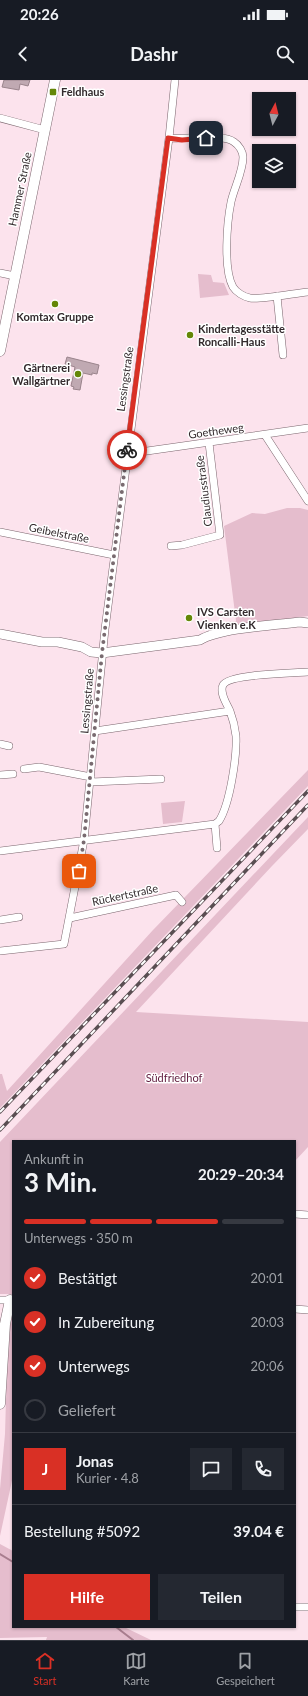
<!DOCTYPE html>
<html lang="de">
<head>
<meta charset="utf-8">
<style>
	body { margin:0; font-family:Lato,sans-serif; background:#242831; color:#f1f3f6; height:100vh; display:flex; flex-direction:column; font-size:15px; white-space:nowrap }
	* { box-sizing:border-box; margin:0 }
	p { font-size:13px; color:#9ea1a6 }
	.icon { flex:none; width:22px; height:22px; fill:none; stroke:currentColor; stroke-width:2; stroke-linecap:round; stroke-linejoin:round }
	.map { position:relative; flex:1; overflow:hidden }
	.side { position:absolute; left:12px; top:1060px; width:284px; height:488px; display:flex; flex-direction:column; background:#171b24; border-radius:0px; box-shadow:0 1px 3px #0004 }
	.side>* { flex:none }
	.needle { width:26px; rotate:7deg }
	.tools { position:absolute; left:252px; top:12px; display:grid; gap:8px }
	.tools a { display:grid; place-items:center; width:44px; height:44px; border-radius:0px; background:#171b24; box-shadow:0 1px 3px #0004; font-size:20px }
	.pin { position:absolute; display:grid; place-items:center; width:34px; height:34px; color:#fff; margin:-17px; border-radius:8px; box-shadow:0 2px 6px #0006 }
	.courier { position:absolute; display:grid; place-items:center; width:40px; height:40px; margin:-20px; border:3px solid #d93025; border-radius:50%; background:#fff; color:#222; box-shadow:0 1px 5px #0007 }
	.head em { font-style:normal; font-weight:700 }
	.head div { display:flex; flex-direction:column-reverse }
	.head { display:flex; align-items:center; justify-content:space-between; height:68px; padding:0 12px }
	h1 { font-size:26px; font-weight:700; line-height:30px }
	.bar { display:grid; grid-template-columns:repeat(4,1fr); gap:6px 4px; align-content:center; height:48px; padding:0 12px }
	.bar i { height:5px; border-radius:3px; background:#363941 }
	.bar .active { background:#d93025 }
	.bar p { grid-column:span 4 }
	.line { display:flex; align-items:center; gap:10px; padding:0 12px; border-top:1px solid #363941 }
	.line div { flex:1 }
	.round { display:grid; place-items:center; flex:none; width:42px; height:42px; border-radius:0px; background:#242831 }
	ol { padding:0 12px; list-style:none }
	li { display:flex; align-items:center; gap:12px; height:44px }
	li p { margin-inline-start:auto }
	li .icon { padding:4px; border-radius:50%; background:#d93025; color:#fff; stroke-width:4 }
	li:last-child { color:#9ea1a6 }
	li i { width:22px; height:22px; border:2px solid #363941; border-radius:50% }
	.button { display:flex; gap:8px; margin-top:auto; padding:8px 12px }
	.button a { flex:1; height:46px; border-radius:0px; background:#d93025; color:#fff; font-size:16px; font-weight:700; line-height:46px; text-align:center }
	.button a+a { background:#242831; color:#f1f3f6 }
	.status { display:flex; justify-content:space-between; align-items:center; height:28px; padding:0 20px; background:#171b24; direction:ltr }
	.status svg { height:11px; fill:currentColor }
	header { display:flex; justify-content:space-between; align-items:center; height:52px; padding:0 12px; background:#171b24; font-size:18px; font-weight:700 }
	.menu { display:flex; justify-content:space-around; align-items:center; height:56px; border-top:1px solid #363941; background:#171b24; font-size:11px; color:#9ea1a6 }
	.menu a { display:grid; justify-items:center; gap:2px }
	.menu .active { color:#d93025 }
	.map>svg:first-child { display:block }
	.green { fill:#e5bdcd }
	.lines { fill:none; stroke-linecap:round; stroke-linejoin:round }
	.stream { stroke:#a87d8e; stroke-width:2 }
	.building { fill:#c0a9b2; stroke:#9a848c }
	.minor-casing { stroke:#7b666e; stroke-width:8 }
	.tertiary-casing { stroke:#7b666e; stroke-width:10 }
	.secondary-casing { stroke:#7b666e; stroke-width:11 }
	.minor { stroke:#fff; stroke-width:7 }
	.tertiary { stroke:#fff; stroke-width:9 }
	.secondary { stroke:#fff; stroke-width:10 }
	.rail-casing { stroke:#5a4e52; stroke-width:3.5 }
	.rail { stroke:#fff; stroke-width:2; stroke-dasharray:6; stroke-linecap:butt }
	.done { stroke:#796b70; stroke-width:4; stroke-dasharray:0 7.2 }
	.route { stroke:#d93025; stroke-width:5 }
	.poi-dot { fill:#648707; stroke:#fff; stroke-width:1.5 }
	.labels { text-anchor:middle; stroke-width:3; stroke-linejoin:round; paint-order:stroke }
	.poi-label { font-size:11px; font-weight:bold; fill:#332a2d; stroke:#fff; text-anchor:start }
	.street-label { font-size:11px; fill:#332a2d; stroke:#fff }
	.park-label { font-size:11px; fill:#601d3f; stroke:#fff }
</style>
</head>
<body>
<div class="status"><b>20:26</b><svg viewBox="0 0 49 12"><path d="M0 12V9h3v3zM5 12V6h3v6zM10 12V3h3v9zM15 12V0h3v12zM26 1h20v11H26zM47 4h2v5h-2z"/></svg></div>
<header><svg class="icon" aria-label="back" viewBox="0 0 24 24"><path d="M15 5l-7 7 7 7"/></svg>Dashr<svg class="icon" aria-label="search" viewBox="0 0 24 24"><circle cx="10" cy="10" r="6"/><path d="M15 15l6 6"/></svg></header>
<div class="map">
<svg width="308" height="1560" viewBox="0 0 308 1560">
	<rect width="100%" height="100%" fill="#fce3ed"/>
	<path class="green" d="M198,194L211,195L213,202L224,203L229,215L200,218Z
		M287,428H300L308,430V536L229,547L228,542L236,541L224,446L252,433L265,434Z
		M308,690V706L0,1028V994H2L7,1011L153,850Z
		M185,721L182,742L163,744L161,723Z
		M308,737V749L272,786L136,932L308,942V1067L295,1081V1061H13V1214H0V1062Z
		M13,1231V1396L0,1456V1409L5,1354L8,1251Z
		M0,1464L13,1471V1547H124L151,1560H46L47,1557L0,1558Z"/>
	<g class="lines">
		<path class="stream" d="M0,1474L13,1482
			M116,1547L133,1560"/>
	</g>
	<path class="building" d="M4,0H30L28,6L20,4L19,10L2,7Z
		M67,277L99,285L97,294L92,293V295L83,293L80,310L73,309L74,307L71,306L75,287L65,284Z"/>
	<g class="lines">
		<defs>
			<path id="minor" d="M0,38L45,50
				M169,58C185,60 224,53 234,62C239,65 243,72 243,77C243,92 234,108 231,122C227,142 223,189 233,207C236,212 244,217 250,218C260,220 296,213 308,212
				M0,193L15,196
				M277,216L283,275
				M265,355L308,421
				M126,374L308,348
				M0,452L114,475
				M171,466L182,465L220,455L209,363
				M230,631C227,624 219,613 223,605C228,594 294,593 308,592
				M0,664L9,666
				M24,689L39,687L91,697
				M0,695L13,694
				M91,702L161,699
				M215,744L217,768
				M0,771L215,744L219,741C230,724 237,676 236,656C235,647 233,639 230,631L95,651
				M70,838L176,815L182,822
				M0,840L19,837
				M0,871L64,864L84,760L105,549L169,58L175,0
				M295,1134L308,1135
				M0,1220H13
				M295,1229L308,1230
				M295,1527H308"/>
			<path id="tertiary" d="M0,554L42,562H58L82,567L91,572L102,573L200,560C220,548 274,545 300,542L308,543"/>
			<path id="secondary" d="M0,271L55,0
				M0,1324L5,1244L10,1220"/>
		</defs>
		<use href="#minor" class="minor-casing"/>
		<use href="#tertiary" class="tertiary-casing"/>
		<use href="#secondary" class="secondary-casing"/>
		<use href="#minor" class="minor"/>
		<use href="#tertiary" class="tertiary"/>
		<use href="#secondary" class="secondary"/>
		<defs>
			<path id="rail" d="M0,1032L308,711
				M0,1050L308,725"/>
		</defs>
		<use href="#rail" class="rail-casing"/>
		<use href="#rail" class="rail"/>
	</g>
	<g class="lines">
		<path class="done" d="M79,791L84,760L102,573L127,370"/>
		<path class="route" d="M127,370L168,58L182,60L206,58"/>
	</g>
	<g class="poi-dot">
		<rect x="49" y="8" width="8" height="8" rx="2"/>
		<circle cx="55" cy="224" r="4"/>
		<circle cx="190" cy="255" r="4"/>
		<circle cx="78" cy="294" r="4"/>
		<circle cx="189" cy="538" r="4"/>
	</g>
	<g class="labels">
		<g class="poi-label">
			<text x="61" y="16">Feldhaus</text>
			<text x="55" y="241" text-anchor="middle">Komtax Gruppe</text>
			<text x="198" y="253">Kindertagesstätte<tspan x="198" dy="13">Roncalli-Haus</tspan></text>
			<text x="70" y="292" text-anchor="end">Gärtnerei<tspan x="70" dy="13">Wallgärtner</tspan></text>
			<text x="197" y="536">IVS Carsten<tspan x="197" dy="13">Vienken e.K</tspan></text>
		</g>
		<g class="street-label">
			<text transform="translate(20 109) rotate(-78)" y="4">Hammer Straße</text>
			<text transform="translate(125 299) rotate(-82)" y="4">Lessingstraße</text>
			<text transform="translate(216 351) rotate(-8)" y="4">Goetheweg</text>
			<text transform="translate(204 411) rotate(-97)" y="4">Claudiusstraße</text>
			<text transform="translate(59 453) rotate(11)" y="4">Geibelstraße</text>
			<text transform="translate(87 621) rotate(-85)" y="4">Lessingstraße</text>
			<text transform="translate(125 815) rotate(-12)" y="4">Rückertstraße</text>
		</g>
		<g class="park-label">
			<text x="174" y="1002">Südfriedhof</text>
		</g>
	</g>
</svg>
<div class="tools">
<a><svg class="needle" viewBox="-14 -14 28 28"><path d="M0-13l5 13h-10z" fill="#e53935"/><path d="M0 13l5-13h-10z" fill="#9ea1a6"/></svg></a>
<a><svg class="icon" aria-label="layers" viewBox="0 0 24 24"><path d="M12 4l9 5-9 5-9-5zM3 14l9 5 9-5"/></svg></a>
</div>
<div class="pin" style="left:79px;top:791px;background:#ea580c"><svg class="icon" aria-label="bag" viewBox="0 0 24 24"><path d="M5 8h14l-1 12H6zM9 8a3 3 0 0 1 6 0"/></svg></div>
<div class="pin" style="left:206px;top:58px;background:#1f2937"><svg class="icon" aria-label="home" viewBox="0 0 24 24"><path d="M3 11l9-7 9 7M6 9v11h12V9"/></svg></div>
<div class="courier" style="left:127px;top:370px"><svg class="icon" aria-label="bike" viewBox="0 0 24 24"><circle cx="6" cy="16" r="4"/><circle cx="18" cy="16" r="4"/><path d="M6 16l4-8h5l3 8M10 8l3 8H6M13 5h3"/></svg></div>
<section class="side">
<div class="head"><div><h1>3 Min.</h1><p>Ankunft in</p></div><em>20:29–20:34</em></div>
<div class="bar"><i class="active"></i><i class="active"></i><i class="active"></i><i></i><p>Unterwegs · 350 m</p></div>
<ol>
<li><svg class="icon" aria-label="check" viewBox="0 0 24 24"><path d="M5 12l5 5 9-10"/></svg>Bestätigt<p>20:01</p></li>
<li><svg class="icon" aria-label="check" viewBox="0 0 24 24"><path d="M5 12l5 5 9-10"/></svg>In Zubereitung<p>20:03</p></li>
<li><svg class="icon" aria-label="check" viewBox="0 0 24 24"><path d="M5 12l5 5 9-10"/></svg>Unterwegs<p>20:06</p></li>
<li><i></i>Geliefert</li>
</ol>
<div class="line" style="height:72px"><b class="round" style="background:#d93025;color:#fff">J</b><div><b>Jonas</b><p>Kurier · 4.8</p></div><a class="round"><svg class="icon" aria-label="chat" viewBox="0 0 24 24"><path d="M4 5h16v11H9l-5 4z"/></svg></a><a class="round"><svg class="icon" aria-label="phone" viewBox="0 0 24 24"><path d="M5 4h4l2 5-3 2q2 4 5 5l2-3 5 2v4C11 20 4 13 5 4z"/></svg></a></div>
<div class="line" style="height:52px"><div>Bestellung #5092</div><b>39.04 €</b></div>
<div class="button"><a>Hilfe</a><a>Teilen</a></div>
</section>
</div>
<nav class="menu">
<a class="active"><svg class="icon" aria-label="home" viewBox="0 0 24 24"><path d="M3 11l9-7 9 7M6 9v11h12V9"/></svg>Start</a>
<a><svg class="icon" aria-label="map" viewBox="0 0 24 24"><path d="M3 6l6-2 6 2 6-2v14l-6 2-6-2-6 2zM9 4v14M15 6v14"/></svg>Karte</a>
<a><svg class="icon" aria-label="saved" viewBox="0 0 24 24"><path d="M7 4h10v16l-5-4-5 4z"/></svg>Gespeichert</a>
</nav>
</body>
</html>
